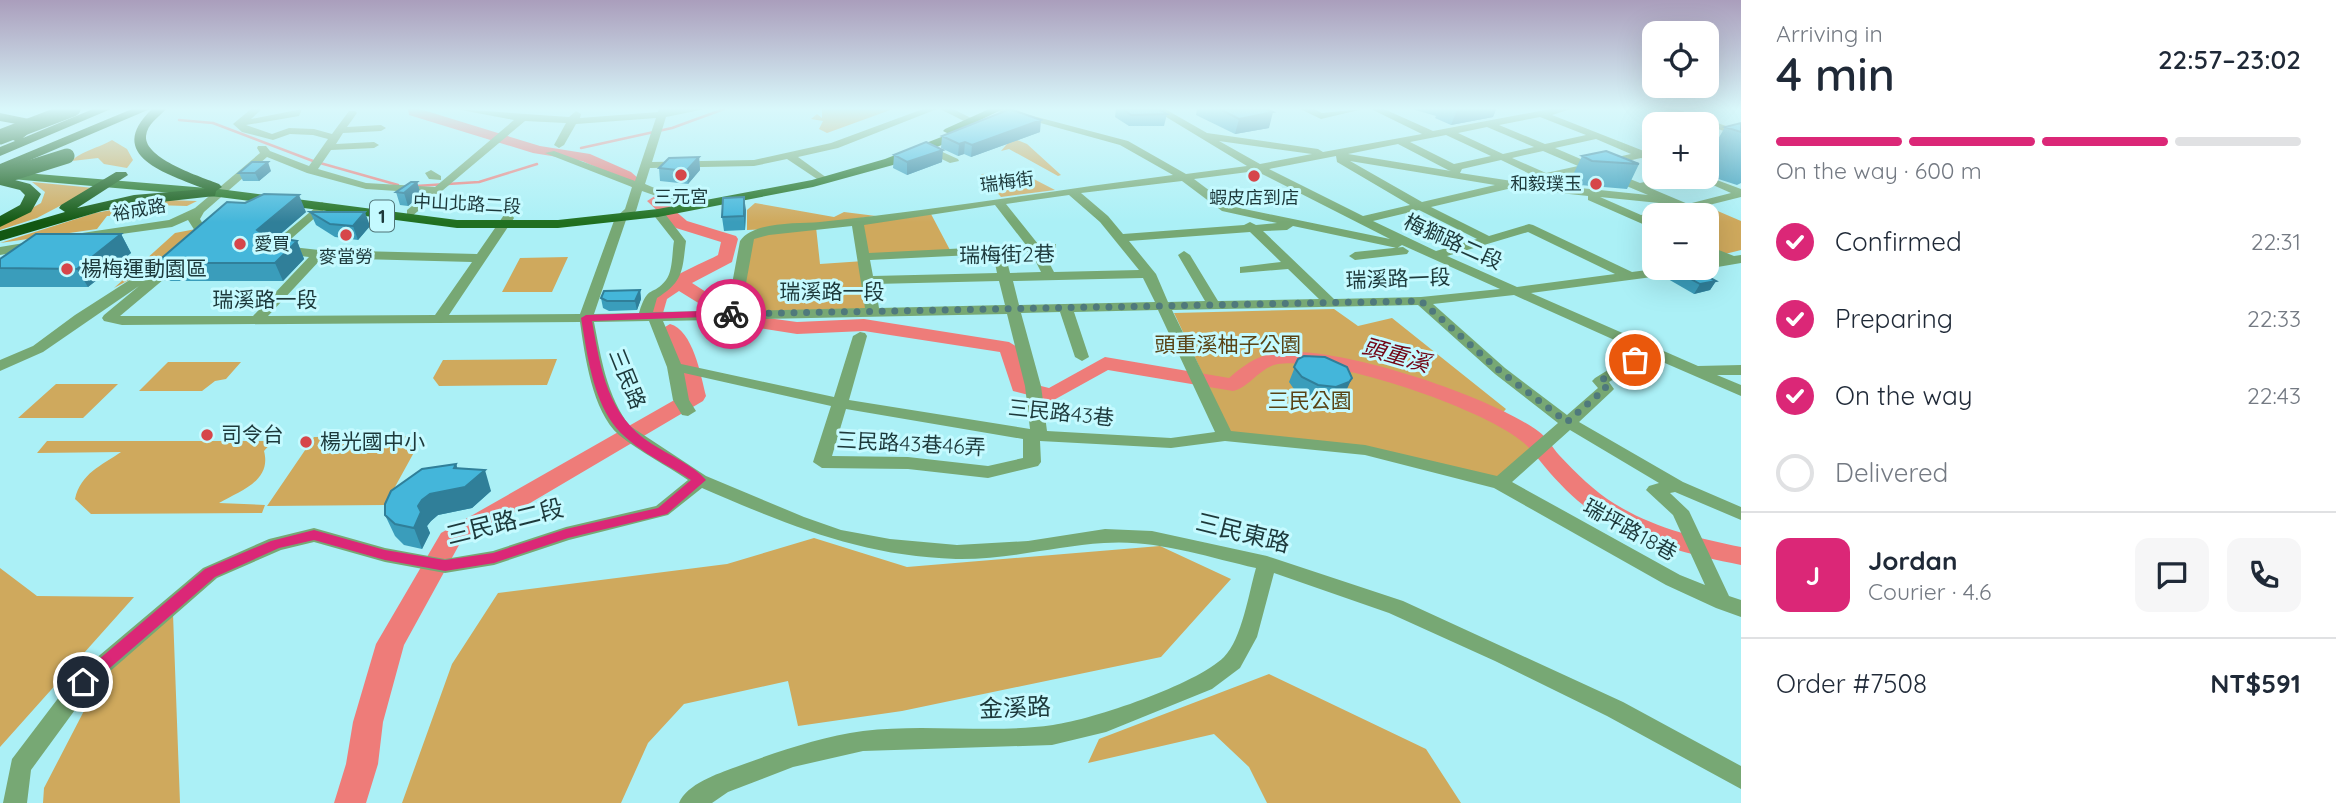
<!DOCTYPE html>
<html lang="en">
<head>
<meta charset="utf-8">
<style>
	body { margin:0; font-family:Quicksand,"Noto Sans TC",sans-serif; background:#f6f6f7; color:#1f2937; height:100vh; display:flex; flex-direction:column; font-size:26px; white-space:nowrap }
	* { box-sizing:border-box; margin:0 }
	p { font-size:23px; color:#747a83 }
	.icon { flex:none; width:38px; height:38px; fill:none; stroke:currentColor; stroke-width:2; stroke-linecap:round; stroke-linejoin:round }
	.map { position:relative; flex:1; overflow:hidden }
	.details { display:flex; flex-direction:column; background:#fff; width:595px }
	.details>* { flex:none }
	.fabs { position:absolute; left:1642px; top:21px; display:grid; gap:14px }
	.fabs a { display:grid; place-items:center; width:77px; height:77px; border-radius:14px; background:#fff; box-shadow:0 7px 28px #0002; font-size:35px }
	.pin { position:absolute; display:grid; place-items:center; width:60px; height:60px; color:#fff; margin:-30px; border:4px solid #fff; border-radius:50%; box-shadow:0 2px 7px #0007 }
	.courier { position:absolute; display:grid; place-items:center; width:70px; height:70px; margin:-35px; border:5px solid #db2777; border-radius:50%; background:#fff; color:#222; box-shadow:0 2px 9px #0007 }
	.summary em { font-style:normal; font-weight:600 }
	.summary div { display:flex; flex-direction:column-reverse }
	.summary { display:flex; align-items:center; justify-content:space-between; height:119px; padding:0 35px }
	h1 { font-size:46px; font-weight:600; line-height:52px }
	.bar { display:grid; grid-template-columns:repeat(4,1fr); gap:10px 7px; align-content:center; height:84px; padding:0 35px }
	.bar i { height:9px; border-radius:5px; background:#e0e1e3 }
	.bar .on { background:#db2777 }
	.bar p { grid-column:span 4 }
	.line { display:flex; align-items:center; gap:18px; padding:0 35px; border-top:2px solid #e0e1e3 }
	.line div { flex:1 }
	.round { display:grid; place-items:center; flex:none; width:74px; height:74px; border-radius:14px; background:#f6f6f7 }
	ol { padding:0 35px; list-style:none }
	li { display:flex; align-items:center; gap:21px; height:77px }
	li p { margin-inline-start:auto }
	li .icon { padding:7px; border-radius:50%; background:#db2777; color:#fff; stroke-width:4 }
	li:last-child { color:#747a83 }
	li i { width:38px; height:38px; border:4px solid #e0e1e3; border-radius:50% }
	main { display:flex; flex:1; min-height:0 }
	.map>svg:first-child { display:block }
	.green { fill:#cfa95d }
	.lines { fill:none; stroke-linecap:round; stroke-linejoin:round }
	.stream { stroke:#ee7c79; stroke-width:2.5 }
	.river { fill:#ee7c79; fill-rule:evenodd }
	.minor { fill:#77a874; fill-rule:evenodd }
	.major { fill:#206f20; fill-rule:evenodd }
	.highway { fill:#125812; fill-rule:evenodd }
	.highway-bridge { stroke:#125812; stroke-width:15 }
	.wall { fill:#3a9dbb }
	.shaded-wall { fill:#307f99 }
	.building { fill:#44b6da; stroke:#307f99; stroke-width:2 }
	.route { fill:#db2777 }
	.done { stroke:#4f797c; stroke-width:7; stroke-dasharray:0 12.6 }
	.poi-dot { fill:#d6464a; stroke:#c5faff; stroke-width:2.5 }
	.labels { text-anchor:middle; stroke-width:6; stroke-linejoin:round; paint-order:stroke }
	.far-street-label { font-size:18px; fill:#1d393b; stroke:#c5faff }
	.far-poi-label { font-size:18px; fill:#1d393b; stroke:#c5faff }
	.shield { fill:#c5faff; stroke:#4f7376; stroke-width:2 }
	.shield-label { font-size:19px; font-weight:bold; fill:#1d393b }
	.street-label { font-size:21px; fill:#1d393b; stroke:#c5faff }
	.poi-label { font-size:21px; fill:#1d393b; stroke:#c5faff; text-anchor:start }
	.park-label { font-size:21px; fill:#594315; stroke:#c5faff }
	.water-label { font-size:23px; font-style:italic; fill:#720515; stroke:#c5faff }
	.near-street-label { font-size:24px; fill:#1d393b; stroke:#c5faff }
</style>
</head>
<body>
<main>
<div class="map">
<svg width="1741" height="803" viewBox="0 0 1741 803">
	<rect width="100%" height="100%" fill="#abf0f6"/>
	<path class="green" d="M822,109H893L827,133L819,129L823,121L811,119L817,114L822,118Z
		M998,132L1027,144L1061,175L1058,176L1009,149L1001,151L1007,144Z
		M112,140L127,149L133,160L127,168L104,164L98,158L72,161C79,152 101,147 112,140Z
		M1022,173L1055,190L1001,197L981,174Z
		M32,182L94,188L37,218L0,230V226L41,203L45,192Z
		M166,200L197,201L187,206L154,205L139,214L107,216L97,229L0,243L95,213Z
		M755,203L834,217L844,212L876,216L787,228L747,230V210Z
		M1706,206L1741,221V250L1725,254L1706,246V215H1670Z
		M931,214L950,250L867,254L861,223Z
		M816,227L820,264L864,261L873,313H734L750,236Z
		M196,229L184,250L114,288L175,233Z
		M568,257L552,292H502L520,258Z
		M1334,309L1358,326L1392,318L1506,409L1498,418L1530,437L1542,449L1500,483L1345,445L1232,436L1174,313Z
		M557,359L547,385L439,386L433,378L443,360Z
		M168,362H241L226,379L215,381L202,391H139Z
		M56,384H118L83,418H18Z
		M423,436L385,505L267,506L314,437Z
		M47,441H273L264,451C272,481 240,491 219,503L265,505L262,513L91,514L75,499C81,473 101,466 121,452L37,453Z
		M814,538L907,567L1160,546L1231,579L1161,657L902,711L798,726L788,681L684,704L648,743L621,803H402L452,664L498,593L727,564Z
		M0,568L37,596L134,597L0,747Z
		M173,614L180,803H43L44,788L100,680Z
		M1269,674L1426,749L1461,803H1267L1249,767L1214,734L1088,763L1099,739Z"/>
	<g class="lines">
		<path class="stream" d="M179,120L213,123L313,161L398,185
			M581,148L672,128L724,109
			M416,186L479,182L537,164"/>
		<path class="river" d="M408,109H420L540,146L590,154L631,172L646,185L643,188H633L621,178L582,161L533,153L409,115Z
			M655,196L660,198L687,221L736,236L738,239L732,262L692,283L720,301L723,305L720,309H708L679,291L667,299L663,313H649L647,309C653,280 694,268 718,255L721,242L676,228L647,201Z
			M746,315L797,322L864,319L1009,342L1019,348L1029,383L1049,388L1105,357L1229,378C1243,366 1256,356 1275,353C1333,343 1490,396 1538,431C1547,437 1552,447 1559,455C1576,473 1594,491 1615,504C1654,528 1697,538 1741,547V565C1692,555 1643,544 1600,517C1579,504 1561,486 1545,467C1538,459 1532,450 1524,443C1484,408 1330,356 1278,364C1260,367 1250,387 1233,391L1108,370L1052,401L1013,391L1000,352L864,331L797,334L739,325L737,321Z
			M670,324C693,330 701,376 706,396L703,401L459,545L404,645L383,722L378,764L366,803H334L346,764L353,722L376,644L441,533L685,394L673,348L660,330Z"/>
		<path class="minor" d="M251,109H262L251,119L302,109L299,116L246,125L272,134L289,128L314,129L332,134L349,111H355L357,113L347,127L381,125L386,128L381,131L343,133L336,144L374,142L379,145L374,148L331,150L318,169L366,183L435,187L514,120L456,109L569,117L576,111L581,114L580,118L658,112L659,109H705L666,117L652,162L754,160L831,143L923,109H937L838,148L798,157L827,178L829,180L823,183L787,159L754,166L650,168L645,184L688,202L682,205L642,191L636,211L626,220L594,314L639,313C648,283 653,297 666,280C673,271 672,252 674,241L652,213L658,209L662,210L686,241C682,271 684,281 657,298L653,312L727,311L740,241C754,221 797,224 820,222C938,210 1055,190 1173,175L1120,145L990,109H1007L1128,141L1186,174L1247,166L1153,109H1165L1207,133L1318,149L1323,152L1422,134L1371,109H1384L1433,131L1550,109H1571L1552,115L1654,155V162L1641,158L1600,167L1640,183L1667,177H1684L1683,179L1650,188L1688,204L1731,193L1695,177L1706,176L1741,189V197L1669,215H1654L1651,220L1654,229L1588,200V196L1512,188L1431,207L1489,236L1529,224L1533,225L1632,272L1662,268H1696L1690,272L1531,293L1698,366L1741,365V375H1717L1741,385V396L1651,357L1609,382L1614,389L1611,392L1579,422L1683,482L1741,507V520L1675,492L1670,493L1689,511L1729,596L1741,600V617L1716,608L1666,585L1494,488L1365,455L1225,441L1171,448L1040,441L1041,462L1038,466L988,478L908,469L822,468L813,462L831,406L684,373L689,400L696,411L688,416L682,415L673,400L667,367L649,321L594,322C601,358 607,397 630,426L706,476L804,517L841,530L890,539L957,545L1028,541L1105,529L1152,531L1267,556L1403,601L1623,702L1741,766V789L1607,716L1495,661L1389,613L1274,573L1257,637L1240,668L1212,689L1106,732L1052,745L863,751L793,767L728,792L712,803H679C687,784 717,774 736,767C777,752 819,737 863,731C925,723 991,734 1053,725C1094,719 1195,685 1224,657C1242,639 1249,592 1256,568C1207,557 1155,539 1104,543C1055,546 1007,560 956,559C860,556 788,525 702,488L668,515L569,540L494,565L445,573L385,562L314,542L281,550L217,578L91,688L31,770L27,803H3L12,759L75,676L203,568L269,539L314,528L385,548L445,559L493,551L566,527L656,506L688,480C666,465 640,452 619,435C592,411 585,356 580,322L122,325L104,321L102,318L104,315L139,286L43,352L0,371V360L33,346L75,315L153,265L163,266L177,257L182,258V264L120,316H253L309,257L282,254L267,248L322,202L328,206L326,208L283,246L319,250L477,254L504,215H512L514,218L449,315L580,314L615,218L625,209L632,187L545,153L554,151L635,181L656,118L576,124L564,145L559,148L554,145L566,123L525,121L411,217L407,216V210L428,193L366,189L307,173L267,157L204,212L200,219L207,231L201,248H193L191,245L195,231L188,220L172,227L78,240L76,237L82,233L169,220L195,208L260,153L257,148L258,146H266L270,151L309,166L328,139L313,135L290,134L273,140L242,132L233,124ZM1540,117L1586,135L1545,144L1499,125ZM1487,127L1534,147L1503,154L1458,133ZM1446,135L1491,156L1454,164L1410,142ZM1596,139L1631,154L1590,163L1555,148ZM1219,141L1312,154L1260,164ZM1398,144L1448,170L1451,171L1348,154ZM1543,151L1578,166L1546,173L1512,158ZM1336,156L1337,162L1410,205L1363,216L1269,169ZM1501,160L1534,176L1512,181L1460,173L1462,169ZM1350,161L1495,185L1422,202ZM1588,170L1648,195L1532,183L1543,181L1549,182L1554,178ZM1256,171L1390,239L1230,206L1194,179ZM1182,181L1222,211L1277,223L1256,225L1250,222L1244,225L1123,234L1108,216L1081,193ZM1069,195L1100,222L1139,270L1054,272L1043,251L1056,250V244H1038L1006,204ZM1600,197L1669,204L1675,207L1641,215ZM995,205L1026,245L869,253L864,225ZM1419,210L1477,239L1436,251L1373,221ZM852,226L865,308L741,311L754,239L769,235ZM1293,226L1397,248L1402,245L1500,289L1421,297L1334,299L1263,231L1287,230ZM1250,232L1281,262L1240,267V273L1288,269L1319,299L1218,301L1190,255L1184,251L1178,255L1205,301L1168,302L1156,274L1129,241ZM1528,232L1615,274L1517,287L1447,256ZM1031,252L1041,272L1010,273L1005,253ZM993,254L997,273L873,276L870,260ZM322,258L472,262L435,315L268,316ZM1143,278L1155,302L1019,305L1013,281ZM999,281L1005,305L879,308L875,284ZM1514,295L1639,351L1595,378L1592,381L1598,388L1567,415L1505,368L1433,304ZM1418,305L1495,374L1558,423L1497,476L1365,445L1231,431L1172,310ZM1158,310L1215,432L1171,438L1047,431L1041,386L1021,313L1060,312L1075,357L1082,361L1089,357L1074,312ZM1007,314L1025,386L1030,429L849,400L867,336L865,333L860,332L853,336L834,397L681,364L663,321ZM846,409L1023,439V458L988,466L908,457L832,456ZM1570,430L1659,483L1649,486L1646,490L1673,515L1705,585L1680,575L1512,482Z
			M940,109H953L985,125L976,127Z
			M1300,109H1314L1322,113L1363,109L1321,119Z
			M1661,109H1676L1741,131V137Z
			M927,145L958,159L959,161L950,163L923,150L922,148Z
			M1706,146L1741,157V164L1706,153Z
			M431,170L441,176V180L429,179L425,173Z
			M36,241L40,242V248L0,255V247Z
			M1706,245L1734,256L1741,255V263L1706,269L1701,268H1706V261L1719,259L1706,254Z
			M1403,247L1409,251L1407,254L1355,260L1349,256L1355,252Z"/>
		<path class="major" d="M989,109H1003L960,130L966,131V135L893,165L813,187L658,217L558,228H457L219,197L0,178L1,171L219,189L457,220H558L658,209L812,180L885,159L949,134L943,131L945,129Z"/>
		<path class="highway" d="M93,109H111L0,156V147L15,141L8,137L22,125L0,121V113L34,120L35,128L23,138Z
			M132,109H150L0,173V164Z
			M152,109H166C159,117 147,124 146,136C144,159 202,177 219,184L222,187L216,191L215,196L134,205L102,211L0,241V231L65,212L59,208L61,205L116,172H126L128,175L77,208L134,195L205,189C168,174 103,156 152,109Z
			M0,176L30,184L41,194L31,212L0,227V216L20,205L25,195L20,190L0,185Z"/>
		<path class="highway-bridge" d="M0,137L73,109
			M0,177L67,156"/>
	</g>
	<path class="wall" d="M1116,109H1159L1167,114L1164,126H1129L1115,117Z
		M1197,109H1266L1269,128L1235,134L1196,115Z
		M1412,109H1496L1493,117L1451,125L1435,118L1436,116Z
		M1741,123V183L1737,185L1706,175V160L1725,127Z
		M1040,132L971,157L964,154L958,156L941,148L942,136Z
		M894,155L942,162L907,175L893,168Z
		M1582,156L1639,164L1627,189L1580,185L1570,181Z
		M699,157L700,170L688,184L660,181L659,168Z
		M271,171L259,181H243L239,173Z
		M417,182L421,195L408,206L400,205L396,192Z
		M245,203L306,212L276,238L297,241L304,259L283,281H165L156,263Z
		M746,210L745,230L724,231L722,217Z
		M310,212L370,226L358,240L335,237L316,225Z
		M121,234L131,253L88,287H0V259Z
		M1673,269L1716,281L1710,290L1694,294L1668,279Z
		M640,290L641,299L637,310L609,311L603,308L601,298Z
		M1298,359L1346,393L1343,398L1330,402L1312,400L1296,392L1289,382Z
		M456,464L457,468L491,491L472,508L438,515L431,521L427,526L430,533L422,549L404,545L395,536L385,515Z"/>
	<path class="shaded-wall" d="M1460,109H1496L1493,117L1451,125L1457,110Z
		M1273,112L1269,128L1235,134L1239,119Z
		M1041,120L1040,132L971,157L972,145Z
		M965,142L964,154L958,156L959,144Z
		M943,150L942,162L907,175V162Z
		M699,157L700,170L688,184L686,171Z
		M268,162L271,171L259,181L255,173Z
		M417,182L421,195L408,206L404,193Z
		M299,195L306,212L264,248L257,230Z
		M744,197L746,210L745,230L744,216Z
		M365,212L370,226L358,240L353,226Z
		M121,234L131,253L88,287L77,269Z
		M297,241L304,259L283,281L275,263Z
		M1716,281L1710,290L1694,294L1700,284Z
		M640,290L641,299L637,310L635,301Z
		M1352,378L1343,398L1330,402L1336,387Z
		M456,464L463,485L485,470L491,491L472,508L438,515L431,521L427,526L430,533L422,549L414,528L418,506L422,500Z"/>
	<path class="building" d="M1010,109L1041,120L972,145L965,142L959,144L942,136Z
		M1123,109H1159L1167,114L1131,115Z
		M1220,109H1266L1273,112L1239,119Z
		M1741,123V132L1725,127Z
		M926,142L943,150L907,162L894,155Z
		M1606,151L1639,164L1592,161L1582,156Z
		M699,157L686,171L659,168L669,158Z
		M252,162H268L255,173H239Z
		M411,182H417L404,193L396,192Z
		M264,194L299,195L257,230L265,236L297,241L275,263H156L227,202L245,203Z
		M744,197V216L722,217L723,198Z
		M310,212H365L353,226L330,224Z
		M36,234H121L77,269L0,268V259Z
		M1685,268H1692L1716,281L1700,284L1673,269Z
		M640,290L635,301H607L601,298L604,291Z
		M1304,356L1325,357L1347,367L1352,378L1349,382L1336,387L1318,385L1302,377L1294,367L1298,359Z
		M456,464L454,468L485,470L465,487L430,494L422,500L418,506L421,512L414,528L395,524L385,515V504L391,491L422,469Z"/>
	<linearGradient id="sky" x2="0" y2="1"><stop stop-color="#aa9ebc"/><stop offset="0.49" stop-color="#d9f8fb"/><stop offset="1" stop-color="#d9f8fb" stop-opacity="0"/></linearGradient>
	<rect width="1741" height="222" fill="url(#sky)"/>
	<path class="route" d="M731,310L736,314L735,316L592,321C601,370 607,415 652,444C669,455 693,465 706,480L667,514L568,538L494,563L445,571L385,560L314,540L279,548L215,577L89,686H78L76,682L78,677L205,569L271,541L314,530L385,550L445,560L493,553L566,529L658,508L691,480C665,463 626,446 609,418C591,388 587,352 581,318L586,315Z"/>
	<g class="lines">
		<path class="done" d="M731,314L1421,301L1500,371L1567,422L1606,388L1600,381L1635,360"/>
	</g>
	<g class="poi-dot">
		<circle cx="681" cy="175" r="7"/>
		<circle cx="1254" cy="176" r="7"/>
		<circle cx="1596" cy="184" r="7"/>
		<circle cx="346" cy="235" r="7"/>
		<circle cx="240" cy="244" r="7"/>
		<circle cx="67" cy="269" r="7"/>
		<circle cx="207" cy="435" r="7"/>
		<circle cx="306" cy="442" r="7"/>
	</g>
	<g class="labels">
		<g class="far-street-label">
			<text transform="translate(1007 182) rotate(-8)" y="6">瑞梅街</text>
			<text transform="translate(467 204) rotate(3)" y="6">中山北路二段</text>
			<text transform="translate(139 210) rotate(-10)" y="6">裕成路</text>
		</g>
		<g class="far-poi-label">
			<text x="1582" y="190" text-anchor="end">和毅璞玉</text>
			<text x="681" y="203">三元宮</text>
			<text x="1254" y="204">蝦皮店到店</text>
			<text x="254" y="250" text-anchor="start">愛買</text>
			<text x="346" y="263">麥當勞</text>
		</g>
		<rect class="shield" x="370" y="200.5" width="24" height="31" rx="5"/>
		<g class="shield-label">
			<text x="382" y="223">1</text>
		</g>
		<g class="street-label">
			<text transform="translate(1453 242) rotate(24)" y="7">梅獅路二段</text>
			<text transform="translate(1007 255) rotate(-1)" y="7">瑞梅街2巷</text>
			<text transform="translate(1398 279) rotate(-2)" y="7">瑞溪路一段</text>
			<text x="832" y="299">瑞溪路一段</text>
			<text x="265" y="307">瑞溪路一段</text>
			<text transform="translate(627 379) rotate(68)" y="7">三民路</text>
			<text transform="translate(1061 413) rotate(6)" y="7">三民路43巷</text>
			<text transform="translate(911 444) rotate(3)" y="7">三民路43巷46弄</text>
			<text transform="translate(1630 530) rotate(29)" y="7">瑞坪路18巷</text>
		</g>
		<g class="poi-label">
			<text x="81" y="276">楊梅運動園區</text>
			<text x="221" y="442">司令台</text>
			<text x="320" y="449">楊光國中小</text>
		</g>
		<g class="park-label">
			<text x="1228" y="352">頭重溪柚子公園</text>
			<text x="1310" y="408">三民公園</text>
		</g>
		<g class="water-label">
			<text transform="translate(1396 355) rotate(16)" y="8">頭重溪</text>
		</g>
		<g class="near-street-label">
			<text transform="translate(505 522) rotate(-14)" y="8">三民路二段</text>
			<text transform="translate(1243 533) rotate(14)" y="8">三民東路</text>
			<text transform="translate(1015 708) rotate(-2)" y="8">金溪路</text>
		</g>
	</g>
</svg>
<div class="fabs">
<a><svg class="icon" aria-label="locate" viewBox="0 0 24 24"><circle cx="12" cy="12" r="6"/><path d="M12 2v4M12 18v4M2 12h4M18 12h4"/></svg></a>
<a>+</a>
<a>−</a>
</div>
<div class="pin" style="left:1635px;top:360px;background:#ea580c"><svg class="icon" aria-label="bag" viewBox="0 0 24 24"><path d="M5 8h14l-1 12H6zM9 8a3 3 0 0 1 6 0"/></svg></div>
<div class="pin" style="left:83px;top:682px;background:#1f2937"><svg class="icon" aria-label="home" viewBox="0 0 24 24"><path d="M3 11l9-7 9 7M6 9v11h12V9"/></svg></div>
<div class="courier" style="left:731px;top:314px"><svg class="icon" aria-label="bike" viewBox="0 0 24 24"><circle cx="6" cy="16" r="4"/><circle cx="18" cy="16" r="4"/><path d="M6 16l4-8h5l3 8M10 8l3 8H6M13 5h3"/></svg></div>
</div>
<section class="details">
<div class="summary"><div><h1>4 min</h1><p>Arriving in</p></div><em>22:57–23:02</em></div>
<div class="bar"><i class="on"></i><i class="on"></i><i class="on"></i><i></i><p>On the way · 600 m</p></div>
<ol>
<li><svg class="icon" aria-label="check" viewBox="0 0 24 24"><path d="M5 12l5 5 9-10"/></svg>Confirmed<p>22:31</p></li>
<li><svg class="icon" aria-label="check" viewBox="0 0 24 24"><path d="M5 12l5 5 9-10"/></svg>Preparing<p>22:33</p></li>
<li><svg class="icon" aria-label="check" viewBox="0 0 24 24"><path d="M5 12l5 5 9-10"/></svg>On the way<p>22:43</p></li>
<li><i></i>Delivered</li>
</ol>
<div class="line" style="height:126px"><b class="round" style="background:#db2777;color:#fff">J</b><div><b>Jordan</b><p>Courier · 4.6</p></div><a class="round"><svg class="icon" aria-label="chat" viewBox="0 0 24 24"><path d="M4 5h16v11H9l-5 4z"/></svg></a><a class="round"><svg class="icon" aria-label="phone" viewBox="0 0 24 24"><path d="M5 4h4l2 5-3 2q2 4 5 5l2-3 5 2v4C11 20 4 13 5 4z"/></svg></a></div>
<div class="line" style="height:91px"><div>Order #7508</div><b>NT$591</b></div>
</section>
</main>
</body>
</html>
